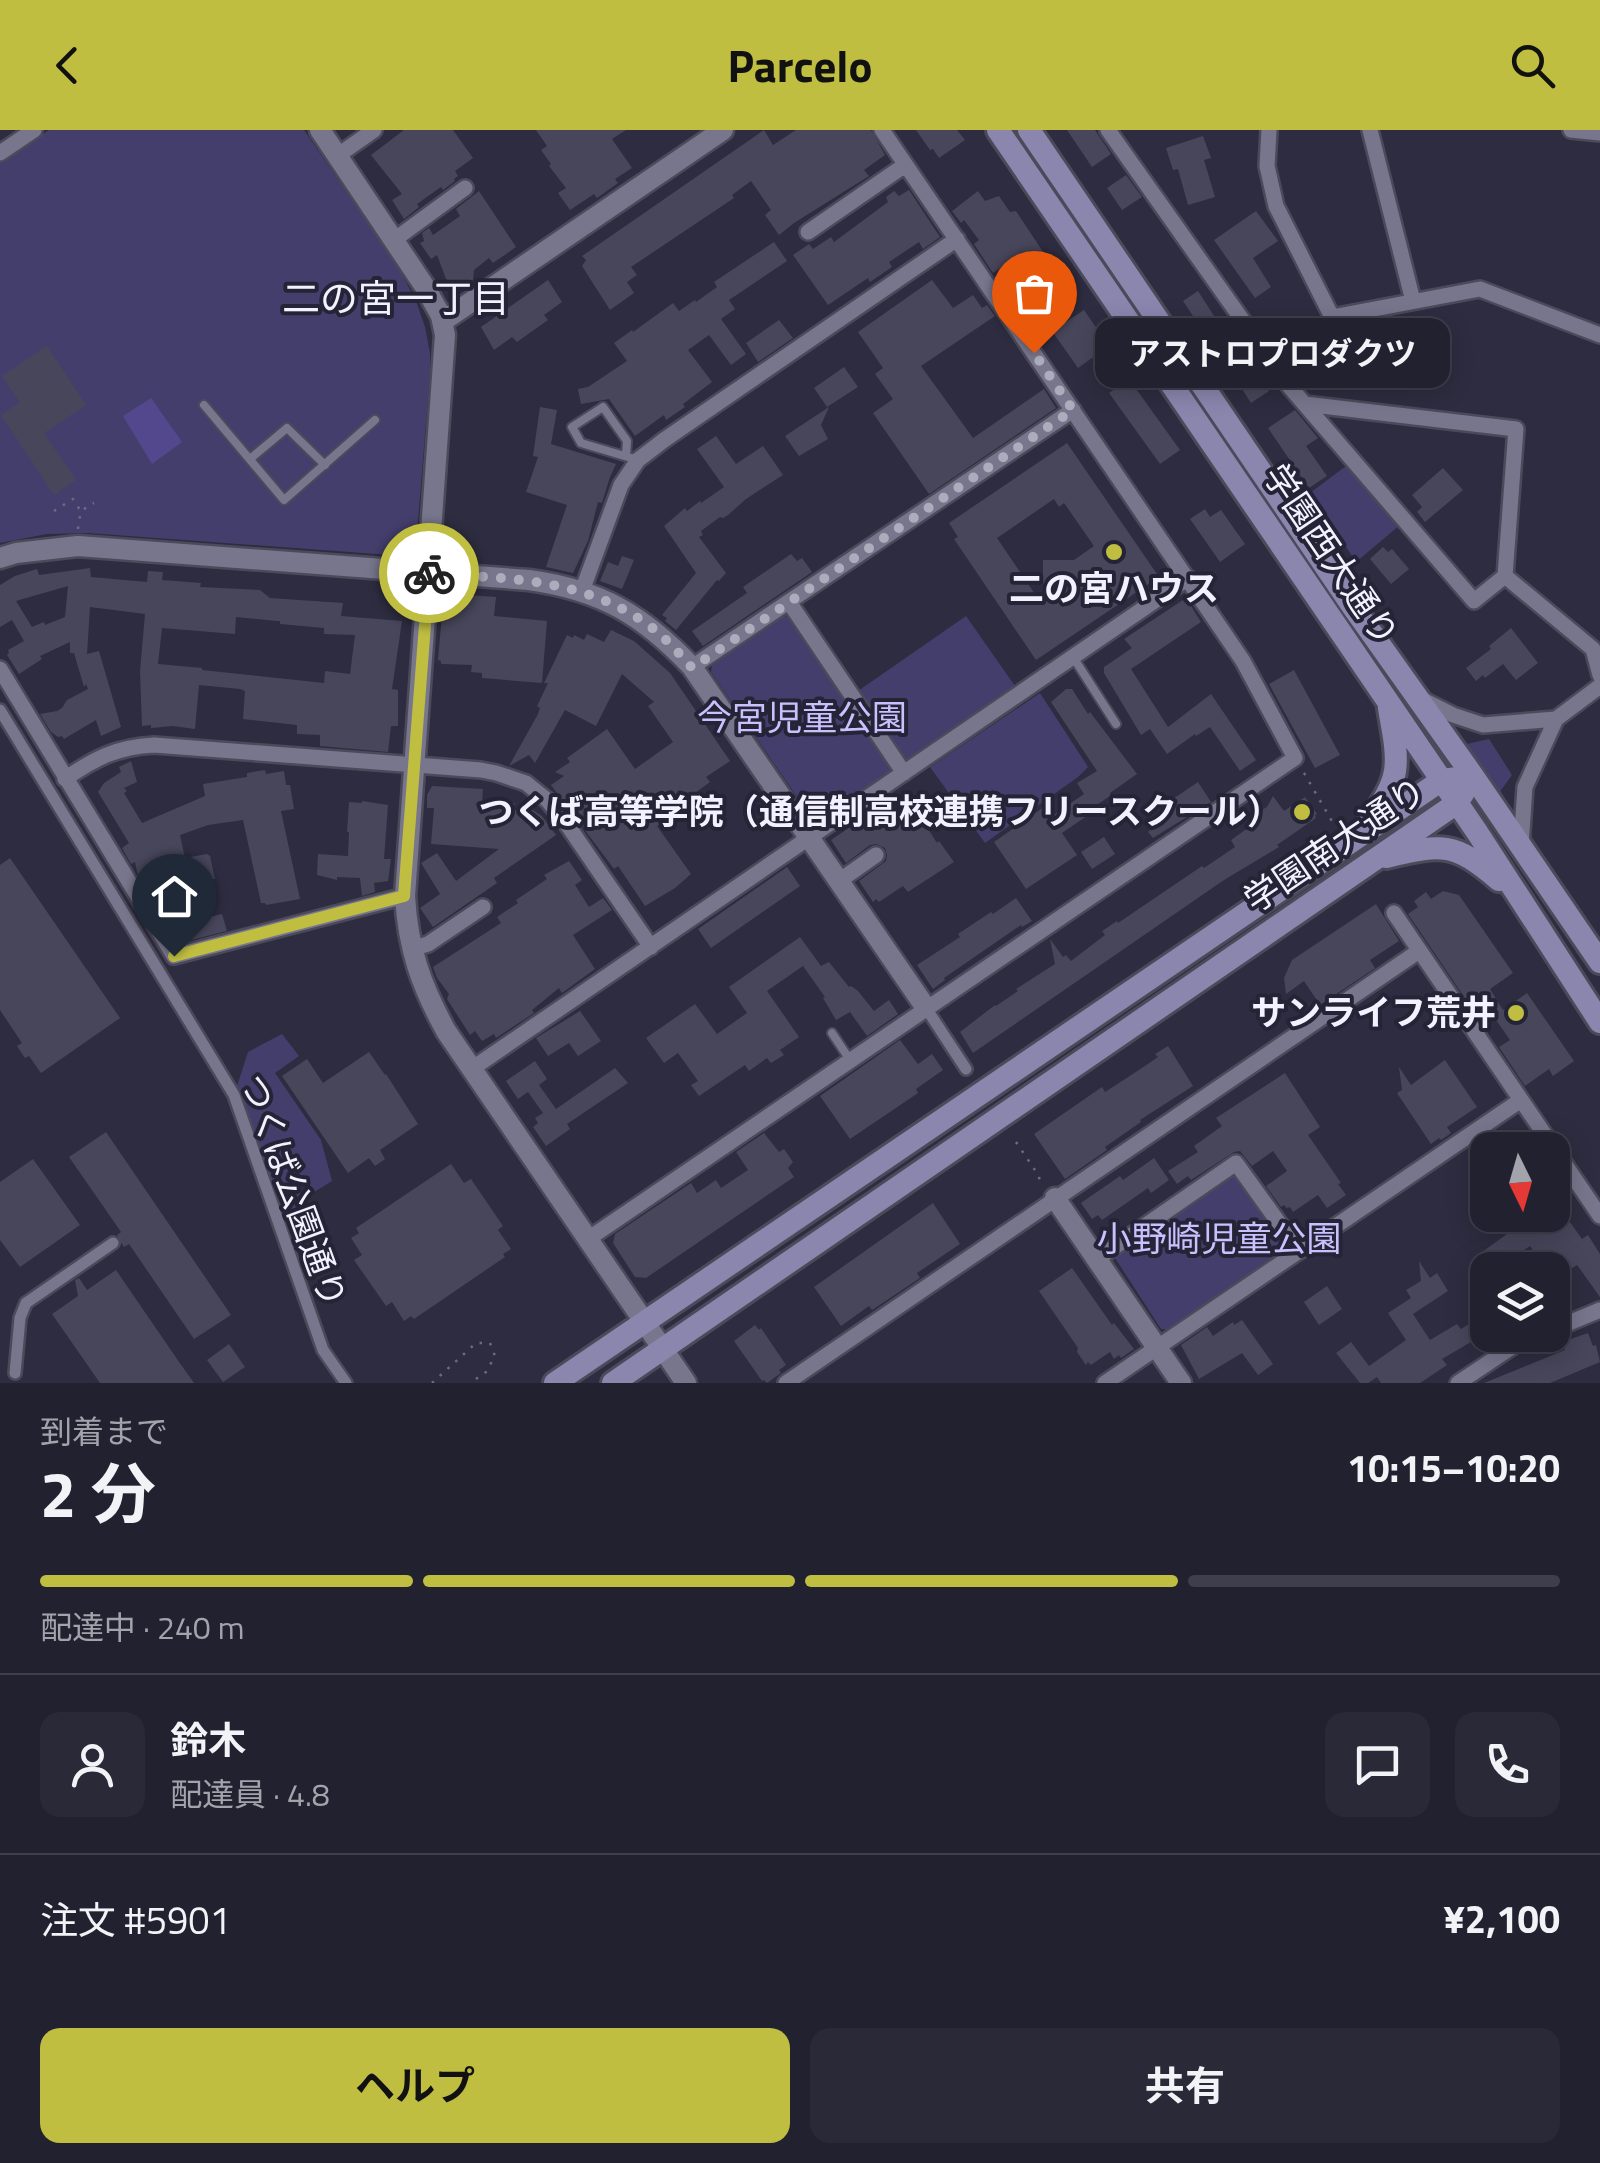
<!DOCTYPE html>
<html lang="ja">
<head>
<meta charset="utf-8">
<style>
	body { margin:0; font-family:"Titillium Web","Noto Sans JP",sans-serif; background:#2a2938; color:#f1f3f6; height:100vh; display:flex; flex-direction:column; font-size:38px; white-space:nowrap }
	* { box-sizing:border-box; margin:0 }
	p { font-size:32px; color:#a2a3ab }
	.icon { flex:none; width:55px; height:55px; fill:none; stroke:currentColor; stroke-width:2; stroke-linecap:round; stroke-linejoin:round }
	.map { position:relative; height:1253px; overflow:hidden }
	.drawer { display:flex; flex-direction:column; background:#222130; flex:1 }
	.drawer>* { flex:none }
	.needle { width:65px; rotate:175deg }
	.fabs { position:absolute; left:1470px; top:1002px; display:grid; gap:20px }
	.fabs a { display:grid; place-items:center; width:100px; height:100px; border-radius:20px; background:#222130; box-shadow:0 5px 25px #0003,0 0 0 2px #3f3e4c; font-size:50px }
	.pin { position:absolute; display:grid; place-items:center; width:85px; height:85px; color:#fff; margin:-102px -42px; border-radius:50% 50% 50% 0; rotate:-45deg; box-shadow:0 0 10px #0007 }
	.pin .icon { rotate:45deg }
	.courier { position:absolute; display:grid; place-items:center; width:100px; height:100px; margin:-50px; border:8px solid #c0be41; border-radius:50%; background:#fff; color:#222; box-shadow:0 2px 12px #0007 }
	.bubble { position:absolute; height:70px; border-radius:20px; background:#222130; box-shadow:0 5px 25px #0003,0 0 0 2px #3f3e4c; font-size:32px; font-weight:700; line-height:70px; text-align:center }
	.headline em { font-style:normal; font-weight:700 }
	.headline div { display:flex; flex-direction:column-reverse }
	.headline { display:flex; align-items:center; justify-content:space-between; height:170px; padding:0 40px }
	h1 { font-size:65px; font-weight:700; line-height:75px }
	.bar { display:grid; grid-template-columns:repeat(4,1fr); gap:15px 10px; align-content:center; height:120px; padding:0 40px }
	.bar i { height:12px; border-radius:8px; background:#3f3e4c }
	.bar .current { background:#c0be41 }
	.bar p { grid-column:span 4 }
	.line { display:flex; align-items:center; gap:25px; padding:0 40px; border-top:2px solid #3f3e4c }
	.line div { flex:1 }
	.round { display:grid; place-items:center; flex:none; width:105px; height:105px; border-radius:20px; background:#2a2938 }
	.action { display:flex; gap:20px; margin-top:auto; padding:20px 40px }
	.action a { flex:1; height:115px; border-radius:20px; background:#c0be41; color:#111; font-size:40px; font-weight:700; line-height:115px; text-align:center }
	.action a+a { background:#2a2938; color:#f1f3f6 }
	header { display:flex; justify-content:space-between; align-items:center; height:130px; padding:0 40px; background:#c0be41; color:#111; font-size:45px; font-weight:700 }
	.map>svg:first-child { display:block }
	.green { fill:#443e6c }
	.water { fill:#53488d }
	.building { fill:#48465b; fill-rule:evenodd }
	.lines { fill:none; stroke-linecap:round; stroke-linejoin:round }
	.service-casing { stroke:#4c4a5a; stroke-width:12 }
	.pedestrian-casing { stroke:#4c4a5a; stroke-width:16 }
	.minor-casing { stroke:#4c4a5a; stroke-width:20 }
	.tertiary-casing { stroke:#4c4a5a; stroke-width:25 }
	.secondary-casing { stroke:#4c4a5a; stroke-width:28 }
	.path { stroke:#6d6c7e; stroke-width:2.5; stroke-dasharray:2.5 8; stroke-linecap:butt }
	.service { stroke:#78768d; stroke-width:8 }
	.pedestrian { stroke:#78768d; stroke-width:11 }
	.minor { stroke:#78768d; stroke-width:15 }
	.tertiary { stroke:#78768d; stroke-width:20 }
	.secondary { stroke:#8a86ae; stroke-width:22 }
	.done { stroke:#adacbc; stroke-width:10; stroke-dasharray:0 18 }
	.route { stroke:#c0be41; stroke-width:12 }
	.poi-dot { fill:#c0be41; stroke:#252336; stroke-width:4 }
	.labels { text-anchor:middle; stroke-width:8; stroke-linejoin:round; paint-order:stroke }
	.street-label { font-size:35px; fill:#f2f1ff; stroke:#252336 }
	.poi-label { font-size:35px; font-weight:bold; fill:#f2f1ff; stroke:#252336; text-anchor:end }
	.park-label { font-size:35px; fill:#c7c1fe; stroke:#252336 }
	.neighbourhood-label { font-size:38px; fill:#f2f1ff; stroke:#252336 }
</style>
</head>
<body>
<header><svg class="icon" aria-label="back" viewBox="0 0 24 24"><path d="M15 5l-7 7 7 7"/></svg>Parcelo<svg class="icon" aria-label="search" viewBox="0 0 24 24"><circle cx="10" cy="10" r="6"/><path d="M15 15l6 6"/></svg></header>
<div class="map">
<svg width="1600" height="1253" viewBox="0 0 1600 1253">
	<rect width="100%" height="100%" fill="#2e2c40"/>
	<path class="green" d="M49,0H304L397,135L416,171L425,197L430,223V243L416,416L404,426L88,403L47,404L0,413V33Z
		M1346,336L1400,395L1356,432L1310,363Z
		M782,485L792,488L892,634L891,642L819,692L813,690L711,542L712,535Z
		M966,486L1015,556L910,629L903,628L858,561Z
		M1040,563L1088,637L1078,647L985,713L930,637Z
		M1489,609L1512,645L1499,663L1467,614Z
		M282,904L299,926L275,943L321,1010L332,1051L311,1064L290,1027L304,1074L281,1085L237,956L248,922Z
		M1230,1044L1239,1046L1286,1112L1284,1121L1169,1200L1161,1199L1115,1128L1116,1122Z"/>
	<path class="water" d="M151,268L182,312L152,334L123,286Z"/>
	<path class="building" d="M404,0H453L473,28L455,41L458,46L454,49L455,51L443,60L441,57L417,74L419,77L404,89L392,70L402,64L371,25Z
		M536,0H626L612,9L632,38L615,49L618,53L597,68L594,64L570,80L558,63L566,58L549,36L551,34L541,20L547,16Z
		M764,0L773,15L796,0H871L885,25L864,40L869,46L794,93L779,105L765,85L771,80L751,51L732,65L734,68L631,137L637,145L627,152L634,163L610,180L582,136L586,130L582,126Z
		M916,0H957L965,10L939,28L933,19L930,20Z
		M1067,0H1095L1111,24L1092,37Z
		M1203,6L1211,28L1204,30L1215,67L1188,75L1178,39L1173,40L1166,18Z
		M1126,45L1142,67L1122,80L1107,58Z
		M909,60L940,107L923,119L919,112L889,132L892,137L870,152L868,148L828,175L793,125L809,114L813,119L831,107L834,112L888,72L886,67L894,61L899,66Z
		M479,61L516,117L493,133L489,128L474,140L473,150L466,156L459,157L446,149L437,125L431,129L420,113L424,111L422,103L429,98L433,105L460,86L456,79Z
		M978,61L985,71L999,66L1010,82L1016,81L1059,146L1034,162L1012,130L993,143L974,114L979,110L964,90L961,93L952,81Z
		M1256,81L1278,111L1253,128L1271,157L1255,168L1214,110Z
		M774,112L787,131L729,170L735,179L721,189L746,224L731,235L709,205L688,220L712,252L683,274L685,277L666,290L664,285L635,306L609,269L581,274L578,259L588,257L627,231L614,213L632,200L633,202L673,173L679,181L695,170L696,172L717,157L714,152Z
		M548,150L562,172L544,185L548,190L517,212L512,207L494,220L481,197Z
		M932,150L953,178L973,165L982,178L987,175L995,186L921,236L973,308L1044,259L1056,278L929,364L873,283L893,269L875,244L883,238L858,202Z
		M1198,161L1232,214L1236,212L1239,216L1244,212L1253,224L1247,228L1269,261L1251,273L1218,222L1216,224L1205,209L1207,207L1183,171Z
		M1084,180L1109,216L1078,238L1052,201Z
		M779,190L793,208L758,232L746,213Z
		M47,216L86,275L44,303L76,350L54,365L1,285L20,272L2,246Z
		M844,237L858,257L827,277L814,258Z
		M1129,249L1180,320L1160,334L1109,263Z
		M540,277L557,280L551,314L616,334L610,347L602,373L598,372L588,411L573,443L546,437L567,375L526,362L538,327L533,326Z
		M829,277L821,295L828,309L799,326L785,306Z
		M1295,280L1318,308L1306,316L1327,346L1309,358L1268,298Z
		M716,306L736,334L763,316L783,345L746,369L728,385L723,388L720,387L701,401L703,405L699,407L726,443L719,451L717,450L676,500L665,491L667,488L662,485L696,443L664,396L685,378L687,381L700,371L701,373L724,357L697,319Z
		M1067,313L1159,447L1036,530L954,409L958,407L949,393ZM1054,369L1059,377L1064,373L1094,416L1074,430H1043V476L997,408Z
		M1443,338L1463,360L1425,392L1417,382L1422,377L1412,365Z
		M1205,379L1210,387L1221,380L1245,414L1220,432L1190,389Z
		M1383,417L1388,422L1392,419L1409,439L1391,454L1370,429Z
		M791,424L797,431L802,428L812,442L703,516L692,501L747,463L743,457Z
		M622,426L634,430L622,459L600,451L608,432L618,436Z
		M90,438L91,447L147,452L148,441L163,442L162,450L201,453L200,457L260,460L270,468L343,473L341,486L402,491L392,559L398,560V596H391L388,622L320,616V605L297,604V595L243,589L245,561L240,559L199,555L195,599L173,596L151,598V595L142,596L140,541L145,484L90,477L87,524L99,521L121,597L101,606L96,590L64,609L62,606L58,607L51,602L40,584L57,581L62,578L67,570L88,559L86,554L84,557L74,523H70V512L40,526L42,529L19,544L7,525L9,523L8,520L24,511L12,490L0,497V455L15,446L37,439L39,445ZM68,456L65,487L45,495L44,492L32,497L16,471ZM236,487L277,491H280V494L324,498V504L355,505L350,544L325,541L324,553L202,540V538L158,534L162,498L235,504Z
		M452,464L496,467L494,486L547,491L542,553L482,548V543L471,542L472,535L441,534V531L438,530L443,473L452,474Z
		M1186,468L1201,492L1131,539L1168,597L1211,564L1256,630L1240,641L1210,597L1196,606L1195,604L1167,624L1150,599L1141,605L1104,543V537L1132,518L1124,509Z
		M1511,498L1538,533L1516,550L1503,534L1485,548L1483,545L1476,551L1466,538L1491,519L1489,516Z
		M611,500L634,511L670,543L730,631L706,647L710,652L691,666L692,668L657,696L691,744L675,758L645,776L618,736L614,739L551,655L564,646L555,642L570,632L567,628L607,599L635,639L673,612L648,576L654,572L622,544L596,596L565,580L535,633L529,625L509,636L538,584L540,578L537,576L548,553H544L567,505L573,508L574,505L584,510L587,504L604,512Z
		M1294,540L1340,625L1315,638L1269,554Z
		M1066,559H1072L1088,584L1090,582L1137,644L1110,663V666L1098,674L1100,677L1062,703L1077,725L1026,759L994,712L1044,677L1051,687L1084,664L1077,653L1097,641L1051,572Z
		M131,631L137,652L124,658L127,661L124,663L142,693L205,666L203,654L247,647V643L265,640L266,644L284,641L286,655H290L294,679L281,681L300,769L266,775L265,773H261L243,690L208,695L180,705L185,728L207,724L210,726L215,749L185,753L193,791L222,784L227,801L179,813L155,773L153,759L147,760L138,746L135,732L131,734L122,718L129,713L98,662L104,653L121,642L119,637Z
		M1198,652L1211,672L1153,708L1148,702L1167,685L1161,677Z
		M432,656L483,659L482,676L515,673L510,684L524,674L542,686L556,705L494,748L497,753L433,797L420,778L440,764L421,733L437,723L456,751L499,719L431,714L434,678H427V665Z
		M1273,666L1284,681L1305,667L1317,684L1315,685L1316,688L1277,715L1279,717L1224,750L973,923L960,902L995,875L996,876L1018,861L1016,859L1055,834L1050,809L1063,827L1066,825L1071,831L1105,805L1102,801L1117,791L1118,793L1202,736L1204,738L1235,717L1231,710L1262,688L1258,682L1267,677Z
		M362,671L388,675L384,729H391L388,751L374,753L375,762L362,766L360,748L337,747V750L317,745L318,724L348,726L349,702H347L349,672L362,673Z
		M911,672L937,713L939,711L954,732L908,762L903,756L879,772L876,769L873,772L859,751L886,731L887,725L885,718L876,714L870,715L846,733L831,710L853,695L856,698L867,691L869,695L893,679L897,684Z
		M1104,707L1115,724L1092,739L1081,722Z
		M10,728L120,888L41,943L29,926L25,928L17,916L22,913L0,880V735Z
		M569,731L582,750L575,755L589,777L603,768L612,780L573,805L595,839L562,863L559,858L532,880L534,883L496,908L494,904L482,911L475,901L470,905L447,869L449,864L437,848L433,837L501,793L497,787L518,773L516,770L547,749L544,745Z
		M787,737L800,756L711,818L698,799Z
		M1443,761L1459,765L1513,843L1490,859L1503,880L1527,863L1574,931L1553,946L1549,939L1525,956L1499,917L1510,910L1482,870L1479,872L1477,869L1469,874L1408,784L1418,777L1414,771L1426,762L1431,769Z
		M1016,768L1032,791L1022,797L1021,795L944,848L945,850L933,859L917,835L960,807L958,804L991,782L993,784Z
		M1376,774L1399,811L1370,830L1375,838L1320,875L1304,851L1286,864L1284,848L1292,830Z
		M800,807L821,836L829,832L849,857L851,856L858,861L874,881L889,870L898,884L867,906L850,882L836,890L823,868L825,867L803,836L767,861L799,907L780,920L784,925L771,933L767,928L749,941L745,935L699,966L691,955L698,951L678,923L664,933L646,908L695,874L717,904L747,883L729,857Z
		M580,881L601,911L578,926L569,913L548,926L536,908Z
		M900,910L918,934L932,924L943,940L916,959L918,963L850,1009L820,966Z
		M1168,916L1193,956L1140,990L1141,992L1105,1017L1107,1020L1065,1049L1034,1004L1102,957L1105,962L1142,938L1158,927L1155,924Z
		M369,922L385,945L386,944L418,994L380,1020L385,1029L375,1036L369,1028L348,1043L282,946L307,929L323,953Z
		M1445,930L1477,977L1447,997L1451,1003L1441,1010L1439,1008L1431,1014L1397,963L1402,960L1399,937L1411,955Z
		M535,931L547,949L539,955L556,979L615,938L628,953L567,994L570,999L546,1016L533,997L538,993L535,988L543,983L528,962L518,969L506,951Z
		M1285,943L1320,997L1308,1005L1341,1053L1338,1054L1346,1065L1327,1078L1318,1065L1293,1082L1290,1077L1287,1078L1284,1075L1281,1077L1266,1056L1287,1041L1273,1021L1252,1036L1240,1021L1234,1022L1191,1050L1188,1046L1177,1054L1168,1041L1198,1022L1194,1016L1222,996L1216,988Z
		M106,1002L231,1185L194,1209L129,1114L124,1117L122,1114L117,1105L121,1102L69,1027Z
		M764,1003L779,1022L784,1019L793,1032L788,1038L794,1047L646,1148L635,1147L613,1113L615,1104L691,1053L697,1063L716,1050L721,1058L748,1040L736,1022Z
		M1154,1028L1169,1050L1151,1063L1148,1058L1102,1090L1098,1085L1092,1089L1081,1073L1120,1046L1123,1050Z
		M33,1029L80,1095L20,1137L0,1110V1052Z
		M451,1034L464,1053L471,1049L503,1096L498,1100L511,1119L503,1124L505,1127L414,1189L411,1186L404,1191L392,1172L386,1176L354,1130L362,1125L351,1108L359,1103L356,1098Z
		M1552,1059L1571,1085L1567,1088L1582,1109L1588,1105L1600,1124V1167L1577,1135L1552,1151V1140H1545L1530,1116L1496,1140H1488L1478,1125L1514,1099L1518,1104L1546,1085H1552Z
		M933,1073L960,1114L917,1143L920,1148L872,1180L869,1176L841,1196L814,1157Z
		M1419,1131L1430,1148L1437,1143L1448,1161L1413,1184L1430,1210L1457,1194L1461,1199L1488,1182V1202L1442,1229L1447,1235L1420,1253H1381L1377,1247L1368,1253H1360L1336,1223L1351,1212L1369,1236L1406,1210L1388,1183L1411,1168L1406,1160L1421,1151Z
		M1072,1138L1112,1195L1114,1193L1134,1219L1121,1228L1119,1225L1114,1229L1110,1222L1091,1235L1088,1232L1086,1235L1077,1222L1078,1218L1039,1161Z
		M116,1140L177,1229L194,1253H100L52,1184L78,1166L75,1150L79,1148L87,1160Z
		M1327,1156L1342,1179L1319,1195L1304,1172Z
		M1242,1190L1273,1234L1258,1245L1242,1223L1199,1249L1181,1215L1207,1197L1213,1206L1233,1192L1234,1195Z
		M755,1195L759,1200L761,1198L786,1235L779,1240L781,1243L767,1253L764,1250L762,1251L734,1211Z
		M1588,1203L1593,1216L1596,1215L1600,1232L1550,1253H1484L1565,1220L1562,1212Z
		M229,1214L245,1237L223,1252L207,1230Z"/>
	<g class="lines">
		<defs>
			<path id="service" d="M204,275L284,370L375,290
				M626,326L627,311L603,277L572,297L581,313L638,330
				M250,329L287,298L325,335
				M1073,527L1116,594
				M832,903L850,930"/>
			<path id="pedestrian" d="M0,580L234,965L323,1220L346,1253
				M926,878L966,939
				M15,1243L20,1188L26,1173L113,1113"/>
			<path id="minor" d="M1108,0L1289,256L1474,471L1505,446L1516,299L1305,274
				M1269,0L1267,36L1276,76L1332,187
				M1370,0L1413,171
				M1571,0L1600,3
				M0,23L34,0
				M337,26L374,0
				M808,102L905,35
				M394,110L465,58
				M1289,256L1318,223L1332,187L1480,159L1600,205
				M1505,446L1593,519L1600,545
				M582,461L621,355L638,330L664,310L957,109
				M789,472L904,643
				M692,537L1073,280
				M0,539L174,826L405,766
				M1421,569L1453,585L1483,595L1556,589
				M65,649C95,628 117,617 154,615L481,640L496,643L526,653L547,670L564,690L651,817
				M1521,716L1525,657L1556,589L1600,556
				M839,751L876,725
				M1394,783L1600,1086
				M411,819L428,814L483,777
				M473,938L1188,448
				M588,1109L1295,628L1243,531L882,0
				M1097,1129L1236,1033L1299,1121
				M1552,1200L1600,1180
				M786,1253L1419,821
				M1105,1253L1521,970
				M1458,1253L1515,1215L1540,1205"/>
			<path id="tertiary" d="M320,0L425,157L441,186L445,205L405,766C408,819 421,855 446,901L686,1253
				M443,191L723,0
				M0,428L16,423L78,416L529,450C601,460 643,485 692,537L926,878
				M1055,1068L1181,1253"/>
			<path id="secondary" d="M998,0L1477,702L1600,892
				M1029,0L1353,477L1473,646L1600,832
				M1366,698C1376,681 1392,661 1395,641C1398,621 1392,598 1389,578
				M1386,727C1443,714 1453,711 1499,750
				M555,1253L1442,650L1473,646
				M613,1253L1457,673L1464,662"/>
		</defs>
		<use href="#service" class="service-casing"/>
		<use href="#pedestrian" class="pedestrian-casing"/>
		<use href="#minor" class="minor-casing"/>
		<use href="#tertiary" class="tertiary-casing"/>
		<use href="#secondary" class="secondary-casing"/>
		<path class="path" d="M54,381L73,369L80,380
			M78,399C79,386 81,378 94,373
			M1304,643L1333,693
			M1016,1012L1039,1046L1040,1055
			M432,1253L476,1213H490L495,1226L486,1242L470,1253"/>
		<use href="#service" class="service"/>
		<use href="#pedestrian" class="pedestrian"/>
		<use href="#minor" class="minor"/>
		<use href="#tertiary" class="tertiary"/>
		<use href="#secondary" class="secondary"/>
	</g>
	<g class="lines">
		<path class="done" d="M429,443C507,449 580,447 647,494C664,506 678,522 692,538L1073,280L1034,223"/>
		<path class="route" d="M174,826L404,766L429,443"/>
	</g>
	<g class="poi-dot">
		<circle cx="1114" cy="422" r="10"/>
		<circle cx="1302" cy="682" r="10"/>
		<circle cx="1516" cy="883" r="10"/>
	</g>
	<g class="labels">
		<g class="street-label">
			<text transform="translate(1331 425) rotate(56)" y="12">学園西大通り</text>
			<text transform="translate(1335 715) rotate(-34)" y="12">学園南大通り</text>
			<text transform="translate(293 1061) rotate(70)" y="12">つくば公園通り</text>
		</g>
		<g class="poi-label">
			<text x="1114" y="471" text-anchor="middle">二の宮ハウス</text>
			<text x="1282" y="694">つくば高等学院（通信制高校連携フリースクール）</text>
			<text x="1496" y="895">サンライフ荒井</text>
		</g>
		<g class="park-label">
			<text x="802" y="600">今宮児童公園</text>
			<text x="1219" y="1121">小野崎児童公園</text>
		</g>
		<g class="neighbourhood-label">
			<text x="396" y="182">二の宮一丁目</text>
		</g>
	</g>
</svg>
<div class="fabs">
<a><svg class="needle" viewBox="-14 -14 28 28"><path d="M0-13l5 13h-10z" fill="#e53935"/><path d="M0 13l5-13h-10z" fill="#a2a3ab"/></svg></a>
<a><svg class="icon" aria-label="layers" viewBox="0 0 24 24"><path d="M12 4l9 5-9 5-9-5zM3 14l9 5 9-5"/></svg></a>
</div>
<div class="pin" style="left:1034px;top:223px;background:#ea580c"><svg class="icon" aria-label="bag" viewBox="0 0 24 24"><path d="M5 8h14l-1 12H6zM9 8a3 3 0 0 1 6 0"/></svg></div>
<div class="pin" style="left:174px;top:826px;background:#1f2937"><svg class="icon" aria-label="home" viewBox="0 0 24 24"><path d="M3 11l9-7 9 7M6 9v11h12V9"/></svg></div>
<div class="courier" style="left:429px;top:443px"><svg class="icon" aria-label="bike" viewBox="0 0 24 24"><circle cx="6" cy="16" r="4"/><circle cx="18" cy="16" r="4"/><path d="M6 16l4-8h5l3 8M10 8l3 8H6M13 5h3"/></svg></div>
<div class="bubble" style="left:1095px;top:188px;width:355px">アストロプロダクツ</div>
</div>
<section class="drawer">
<div class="headline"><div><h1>2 分</h1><p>到着まで</p></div><em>10:15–10:20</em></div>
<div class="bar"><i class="current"></i><i class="current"></i><i class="current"></i><i></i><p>配達中 · 240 m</p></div>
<div class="line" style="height:180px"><a class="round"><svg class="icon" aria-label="person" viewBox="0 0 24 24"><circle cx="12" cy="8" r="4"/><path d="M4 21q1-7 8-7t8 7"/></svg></a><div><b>鈴木</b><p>配達員 · 4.8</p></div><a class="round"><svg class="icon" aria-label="chat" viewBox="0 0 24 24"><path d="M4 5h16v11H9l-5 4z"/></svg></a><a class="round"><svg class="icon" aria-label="phone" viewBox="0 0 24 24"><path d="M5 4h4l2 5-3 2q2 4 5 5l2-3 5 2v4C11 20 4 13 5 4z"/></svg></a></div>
<div class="line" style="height:130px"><div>注文 #5901</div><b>¥2,100</b></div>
<div class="action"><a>ヘルプ</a><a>共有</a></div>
</section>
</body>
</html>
